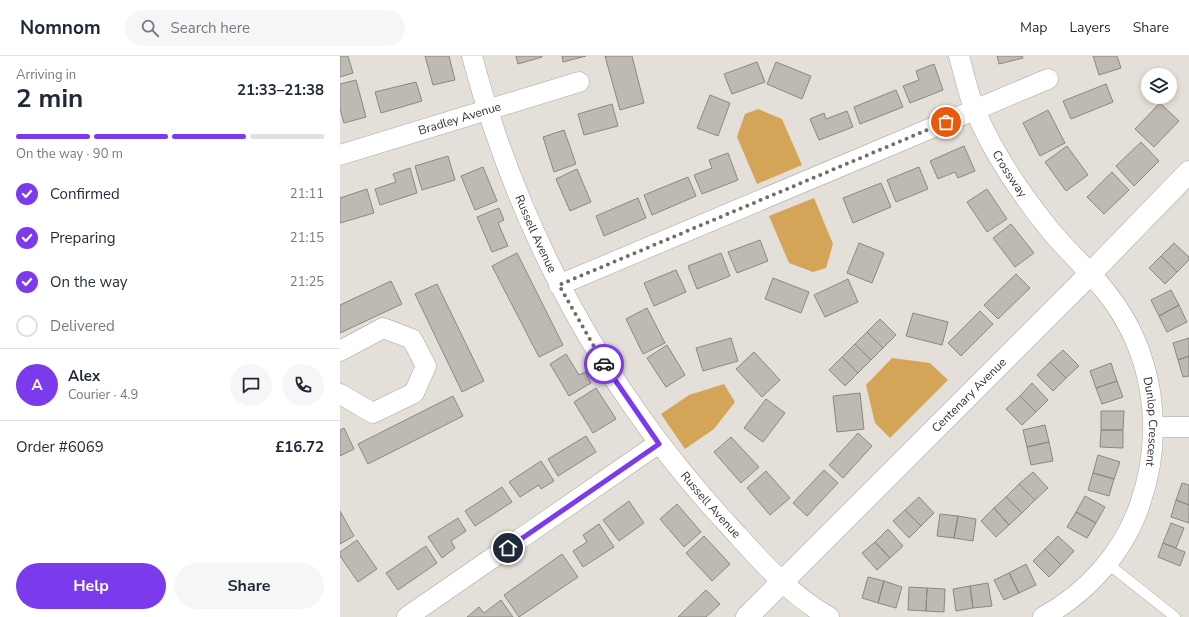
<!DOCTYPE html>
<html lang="en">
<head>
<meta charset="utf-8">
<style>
	body { margin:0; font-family:"Nunito Sans",sans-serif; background:#f6f6f7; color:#1f2937; height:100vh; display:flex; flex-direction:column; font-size:15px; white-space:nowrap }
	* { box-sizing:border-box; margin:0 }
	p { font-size:13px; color:#747a83 }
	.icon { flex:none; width:22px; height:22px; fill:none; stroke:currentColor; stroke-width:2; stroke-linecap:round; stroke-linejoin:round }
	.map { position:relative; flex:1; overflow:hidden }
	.details { display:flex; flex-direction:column; background:#fff; width:340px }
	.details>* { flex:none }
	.controls { position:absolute; left:801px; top:12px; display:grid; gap:8px }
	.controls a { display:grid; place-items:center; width:36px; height:36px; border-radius:50%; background:#fff; box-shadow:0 2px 6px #0003; font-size:20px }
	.pin { position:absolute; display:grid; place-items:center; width:34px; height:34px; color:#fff; margin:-17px; border:2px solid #fff; border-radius:50%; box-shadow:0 1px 4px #0007 }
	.courier { position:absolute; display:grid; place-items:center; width:40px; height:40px; margin:-20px; border:3px solid #7c3aed; border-radius:50%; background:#fff; color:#222; box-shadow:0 1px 5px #0007 }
	.summary em { font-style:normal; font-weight:700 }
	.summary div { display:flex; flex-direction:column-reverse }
	.summary { display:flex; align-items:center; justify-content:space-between; height:68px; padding:0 16px }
	h1 { font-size:26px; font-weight:700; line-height:30px }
	.bar { display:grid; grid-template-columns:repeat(4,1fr); gap:6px 4px; align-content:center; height:48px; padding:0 16px }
	.bar i { height:5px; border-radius:3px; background:#e0e1e3 }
	.bar .active { background:#7c3aed }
	.bar p { grid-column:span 4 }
	.line { display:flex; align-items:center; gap:10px; padding:0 16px; border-top:1px solid #e0e1e3 }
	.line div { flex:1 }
	.round { display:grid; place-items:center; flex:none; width:42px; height:42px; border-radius:21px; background:#f6f6f7 }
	ol { padding:0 16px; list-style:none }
	li { display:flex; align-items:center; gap:12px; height:44px }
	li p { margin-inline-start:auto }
	li .icon { padding:4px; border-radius:50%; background:#7c3aed; color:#fff; stroke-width:4 }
	li:last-child { color:#747a83 }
	li i { width:22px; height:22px; border:2px solid #e0e1e3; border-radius:50% }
	.action { display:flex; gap:8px; margin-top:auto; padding:8px 16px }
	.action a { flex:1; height:46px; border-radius:24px; background:#7c3aed; color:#fff; font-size:16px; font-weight:700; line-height:46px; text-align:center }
	.action a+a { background:#f6f6f7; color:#1f2937 }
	header { display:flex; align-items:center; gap:24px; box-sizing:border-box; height:56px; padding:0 20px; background:#fff; border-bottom:1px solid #e0e1e3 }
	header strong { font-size:19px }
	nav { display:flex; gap:22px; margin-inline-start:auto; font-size:14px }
	.search { width:280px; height:36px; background:#f6f6f7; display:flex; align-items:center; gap:10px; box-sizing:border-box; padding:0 14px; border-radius:22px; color:#747a83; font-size:15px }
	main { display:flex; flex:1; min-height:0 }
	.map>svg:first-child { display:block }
	.green { fill:#d4a458 }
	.building { fill:#beb9b3; stroke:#8c8781 }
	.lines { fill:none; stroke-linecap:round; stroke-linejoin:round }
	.service-casing { stroke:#aaa69f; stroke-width:11 }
	.minor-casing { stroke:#aaa69f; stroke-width:21 }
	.tertiary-casing { stroke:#aaa69f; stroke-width:23 }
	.service { stroke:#fff; stroke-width:10 }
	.minor { stroke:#fff; stroke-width:20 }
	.tertiary { stroke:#fff; stroke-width:22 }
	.done { stroke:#716e6a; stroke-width:4; stroke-dasharray:0 7.2 }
	.route { stroke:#7c3aed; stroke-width:5 }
	.labels { text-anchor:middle; stroke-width:3; stroke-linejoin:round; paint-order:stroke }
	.street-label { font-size:12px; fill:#33312f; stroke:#f1ece5 }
</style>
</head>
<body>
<header>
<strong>Nomnom</strong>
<div class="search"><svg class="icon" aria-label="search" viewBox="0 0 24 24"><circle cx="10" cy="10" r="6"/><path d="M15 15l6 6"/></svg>Search here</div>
<nav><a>Map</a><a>Layers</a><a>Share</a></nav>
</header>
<main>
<section class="details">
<div class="summary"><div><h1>2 min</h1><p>Arriving in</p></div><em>21:33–21:38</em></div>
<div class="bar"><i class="active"></i><i class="active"></i><i class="active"></i><i></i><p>On the way · 90 m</p></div>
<ol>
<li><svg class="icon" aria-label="check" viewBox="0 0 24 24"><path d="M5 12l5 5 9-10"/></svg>Confirmed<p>21:11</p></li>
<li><svg class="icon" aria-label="check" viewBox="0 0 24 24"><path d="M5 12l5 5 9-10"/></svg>Preparing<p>21:15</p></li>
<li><svg class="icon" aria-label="check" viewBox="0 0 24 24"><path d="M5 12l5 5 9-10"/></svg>On the way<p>21:25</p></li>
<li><i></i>Delivered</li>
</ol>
<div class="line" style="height:72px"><b class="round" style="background:#7c3aed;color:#fff">A</b><div><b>Alex</b><p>Courier · 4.9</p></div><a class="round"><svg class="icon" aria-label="chat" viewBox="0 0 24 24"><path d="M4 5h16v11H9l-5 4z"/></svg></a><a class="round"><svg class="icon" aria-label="phone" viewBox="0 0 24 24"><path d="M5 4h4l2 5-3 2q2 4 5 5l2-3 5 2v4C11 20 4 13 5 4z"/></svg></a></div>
<div class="line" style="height:52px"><div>Order #6069</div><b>£16.72</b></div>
<div class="action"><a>Help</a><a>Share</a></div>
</section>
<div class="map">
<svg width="849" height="561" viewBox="0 0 849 561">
	<rect width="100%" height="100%" fill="#e4dfd8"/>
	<path class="green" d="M418,53L442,63L462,109L417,128L397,81L405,58Z
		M474,142L493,188L486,212L473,216L449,207L429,160Z
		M552,302L590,307L608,324L550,382L535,367L526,329Z
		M384,328L395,346L374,373L345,393L321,358L349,339Z"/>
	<path class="building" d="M0,0H8L13,17L0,21Z
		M85,0H109L115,24L93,29Z
		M176,0H202V1L178,8Z
		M222,0H246L223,6Z
		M265,0H292L304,47L280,54Z
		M657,0H682L683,2L659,8Z
		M753,0H777L781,12L759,19Z
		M417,6L425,26L392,38L384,18Z
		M436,6L471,20L462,43L427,28Z
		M594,8L603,34L570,47L563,30L579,24L576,15Z
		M16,24L26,61L4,67L0,53V28Z
		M76,26L82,45L41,57L35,36Z
		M766,28L773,46L731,63L723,45Z
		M556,34L563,51L520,68L514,51Z
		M370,39L390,47L378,80L357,72Z
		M820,47L839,65L814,91L795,73Z
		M272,48L278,70L244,79L238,58Z
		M708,54L725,87L700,100L683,67Z
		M507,55L513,71L479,84L470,63L484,57L486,63Z
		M224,74L236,108L214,116L203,81Z
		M801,86L819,105L794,130L776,110Z
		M624,90L635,115L618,122L615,116L598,123L590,105Z
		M727,90L748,119L726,135L705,106Z
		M388,97L398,124L362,138L354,119L372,112L369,104Z
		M108,100L115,124L82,134L75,110Z
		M143,111L157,145L135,154L121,120Z
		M579,111L588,133L556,146L547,124Z
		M70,112L77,137L40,149L35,133L56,126L53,118Z
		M237,113L251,146L230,155L216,123Z
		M772,116L789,134L764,158L747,141Z
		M348,121L356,140L312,159L304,139Z
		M541,127L551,151L513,167L503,142Z
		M27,133L34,157L0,167V142Z
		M647,133L667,163L647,176L627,146Z
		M298,142L306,162L264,180L256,160Z
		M159,152L164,164L158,167L168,190L152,196L137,161Z
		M671,168L694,197L675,211L653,182Z
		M420,184L428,205L397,217L388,196Z
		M519,187L544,197L532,227L507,217Z
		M834,187L849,201V204L837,216L821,200Z
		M177,197L223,289L199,301L152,210Z
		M381,197L390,220L357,233L348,210Z
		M821,200L837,216L825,228L809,212Z
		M336,214L346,236L314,250L304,227Z
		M676,218L690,232L658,263L644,249Z
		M433,222L469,236L461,257L425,243Z
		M508,223L518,246L485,261L474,239Z
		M51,225L62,248L0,277V249Z
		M97,228L144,325L122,336L75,238Z
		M831,234L839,249L819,260L811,244Z
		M839,249L847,266L827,276L819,260Z
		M307,252L325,287L303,298L286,263Z
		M640,255L653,268L621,300L608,287Z
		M573,257L608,266L602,289L566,280Z
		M540,263L556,279L543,292L527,276Z
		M527,276L543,292L531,304L515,288Z
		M391,282L398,305L363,315L356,292Z
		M849,282V300L838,304L833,287Z
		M515,288L531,304L518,317L502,301Z
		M327,289L345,319L326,331L307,302Z
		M723,294L739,310L726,322L710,306Z
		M414,296L440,324L422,341L396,313Z
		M226,298L239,319L245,316L251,327L229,340L210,308Z
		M849,300V320L843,321L838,304Z
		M502,301L518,317L505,330L489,314Z
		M710,306L726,322L713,335L697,319Z
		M771,307L777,325L756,332L750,315Z
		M777,325L783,341L762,348L756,332Z
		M692,327L708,344L696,356L680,340Z
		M256,332L276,363L253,377L234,346Z
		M520,337L524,373L497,376L493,340Z
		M113,340L123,360L28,408L18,388Z
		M680,340L696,356L682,369L666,353Z
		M426,343L445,357L423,386L404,372Z
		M761,355H784L783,374H761Z
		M705,369L709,386L687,391L683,374Z
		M4,372L14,393L0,400V374Z
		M761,374H783V392L760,391Z
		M518,377L532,390L503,422L489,409Z
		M246,380L256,396L218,420L208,403Z
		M391,381L419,411L401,427L374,396Z
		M709,386L713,405L691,409L687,391Z
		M758,399L780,406L774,423L753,417Z
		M201,405L214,425L201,433L199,429L180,441L169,426Z
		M484,414L498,427L467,460L453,447Z
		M426,415L450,442L430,459L407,432Z
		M693,416L708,432L695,444L679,428Z
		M753,417L774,423L769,440L748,434Z
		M842,427L849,429V449L836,444Z
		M679,428L695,444L682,457L666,441Z
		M162,431L172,446L135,470L125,455Z
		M745,440L765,451L756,467L736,456Z
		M579,441L594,457L581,470L565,454Z
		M666,441L682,457L669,469L654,452Z
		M836,444L849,449V467L831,461Z
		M289,445L304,467L279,485L263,464Z
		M337,448L361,476L344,491L320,463Z
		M654,452L669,469L656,481L641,465Z
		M565,454L581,470L569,482L553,465Z
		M0,455L14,480L0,488Z
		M736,456L756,467L747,482L727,471Z
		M600,458L618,460L614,482L597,480Z
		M618,460L636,463L633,485L614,482Z
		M118,462L126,475L111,485L115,492L102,502L88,481Z
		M831,467L844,472L836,492L823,487Z
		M259,468L274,491L243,511L233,495L247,486L243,479Z
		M548,473L563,490L550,502L535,486Z
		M364,480L390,508L372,525L346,497Z
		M718,480L734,495L721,509L705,493Z
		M17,484L37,513L18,526L0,500V496Z
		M535,486L550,502L537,514L522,497Z
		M823,487L845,496L840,510L818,501Z
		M86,490L97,507L58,534L46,517Z
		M705,493L721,509L709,521L693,505Z
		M222,498L238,521L179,561L164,539Z
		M686,508L696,529L679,537L669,517Z
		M669,517L679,537L664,544L654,524Z
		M528,521L544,525L538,547L522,542Z
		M544,525L562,531L556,552L538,547Z
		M648,527L652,550L633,552L630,530Z
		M630,530L633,552L616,555L613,533Z
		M569,531L587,532L586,555L568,554Z
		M587,532L605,533L604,556L586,555Z
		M366,534L380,548L366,561H338Z
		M161,544L173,561H127L139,551L144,557Z"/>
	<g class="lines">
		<defs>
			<path id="service" d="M767,507L835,561"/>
			<g id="minor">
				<path id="s1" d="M132,0C179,177 266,338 391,472C421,505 450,539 489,561"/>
				<path id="s2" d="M619,0C624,18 628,37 635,54C653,97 681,138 710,174C728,196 749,214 766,236C814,296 825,376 800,448C784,496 747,537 703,561"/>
				<path id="s3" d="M0,99L239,26"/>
				<path d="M219,229L708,23"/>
				<path d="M0,295L43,272L72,283L86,310L74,337L33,357L0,338"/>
				<path d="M814,371H849"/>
				<path d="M67,561L319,387"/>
			</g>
			<g id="tertiary">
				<path id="s4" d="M407,561L750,218L849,116"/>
			</g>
		</defs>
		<use href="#service" class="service-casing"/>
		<use href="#minor" class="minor-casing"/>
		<use href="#tertiary" class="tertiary-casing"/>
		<use href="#service" class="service"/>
		<use href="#minor" class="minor"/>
		<use href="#tertiary" class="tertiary"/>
	</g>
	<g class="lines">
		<path class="done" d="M264,308L219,229L606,66"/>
		<path class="route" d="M168,492L319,388L264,308"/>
	</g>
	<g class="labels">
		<g class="street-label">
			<text dy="4" stroke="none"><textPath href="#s3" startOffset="125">Bradley Avenue</textPath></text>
			<text dy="4" stroke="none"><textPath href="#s2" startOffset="129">Crossway</textPath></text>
			<text dy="4" stroke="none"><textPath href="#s1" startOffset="189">Russell Avenue</textPath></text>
			<text dy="4" stroke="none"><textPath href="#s4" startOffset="314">Centenary Avenue</textPath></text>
			<text dy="4" stroke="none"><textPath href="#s2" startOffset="422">Dunlop Crescent</textPath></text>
			<text dy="4" stroke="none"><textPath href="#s1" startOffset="513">Russell Avenue</textPath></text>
		</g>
	</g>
</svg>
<div class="controls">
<a><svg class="icon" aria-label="layers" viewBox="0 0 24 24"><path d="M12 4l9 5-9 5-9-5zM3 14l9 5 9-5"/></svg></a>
</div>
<div class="pin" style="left:606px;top:66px;background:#ea580c"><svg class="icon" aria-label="bag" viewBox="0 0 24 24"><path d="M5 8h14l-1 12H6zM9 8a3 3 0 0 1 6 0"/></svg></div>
<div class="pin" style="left:168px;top:492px;background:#1f2937"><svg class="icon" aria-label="home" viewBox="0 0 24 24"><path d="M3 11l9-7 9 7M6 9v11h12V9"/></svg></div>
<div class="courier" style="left:264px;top:308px"><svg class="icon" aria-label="car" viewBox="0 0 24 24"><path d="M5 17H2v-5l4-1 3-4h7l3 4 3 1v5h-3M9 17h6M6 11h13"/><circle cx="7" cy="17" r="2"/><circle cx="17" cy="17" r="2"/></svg></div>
</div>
</main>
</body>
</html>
